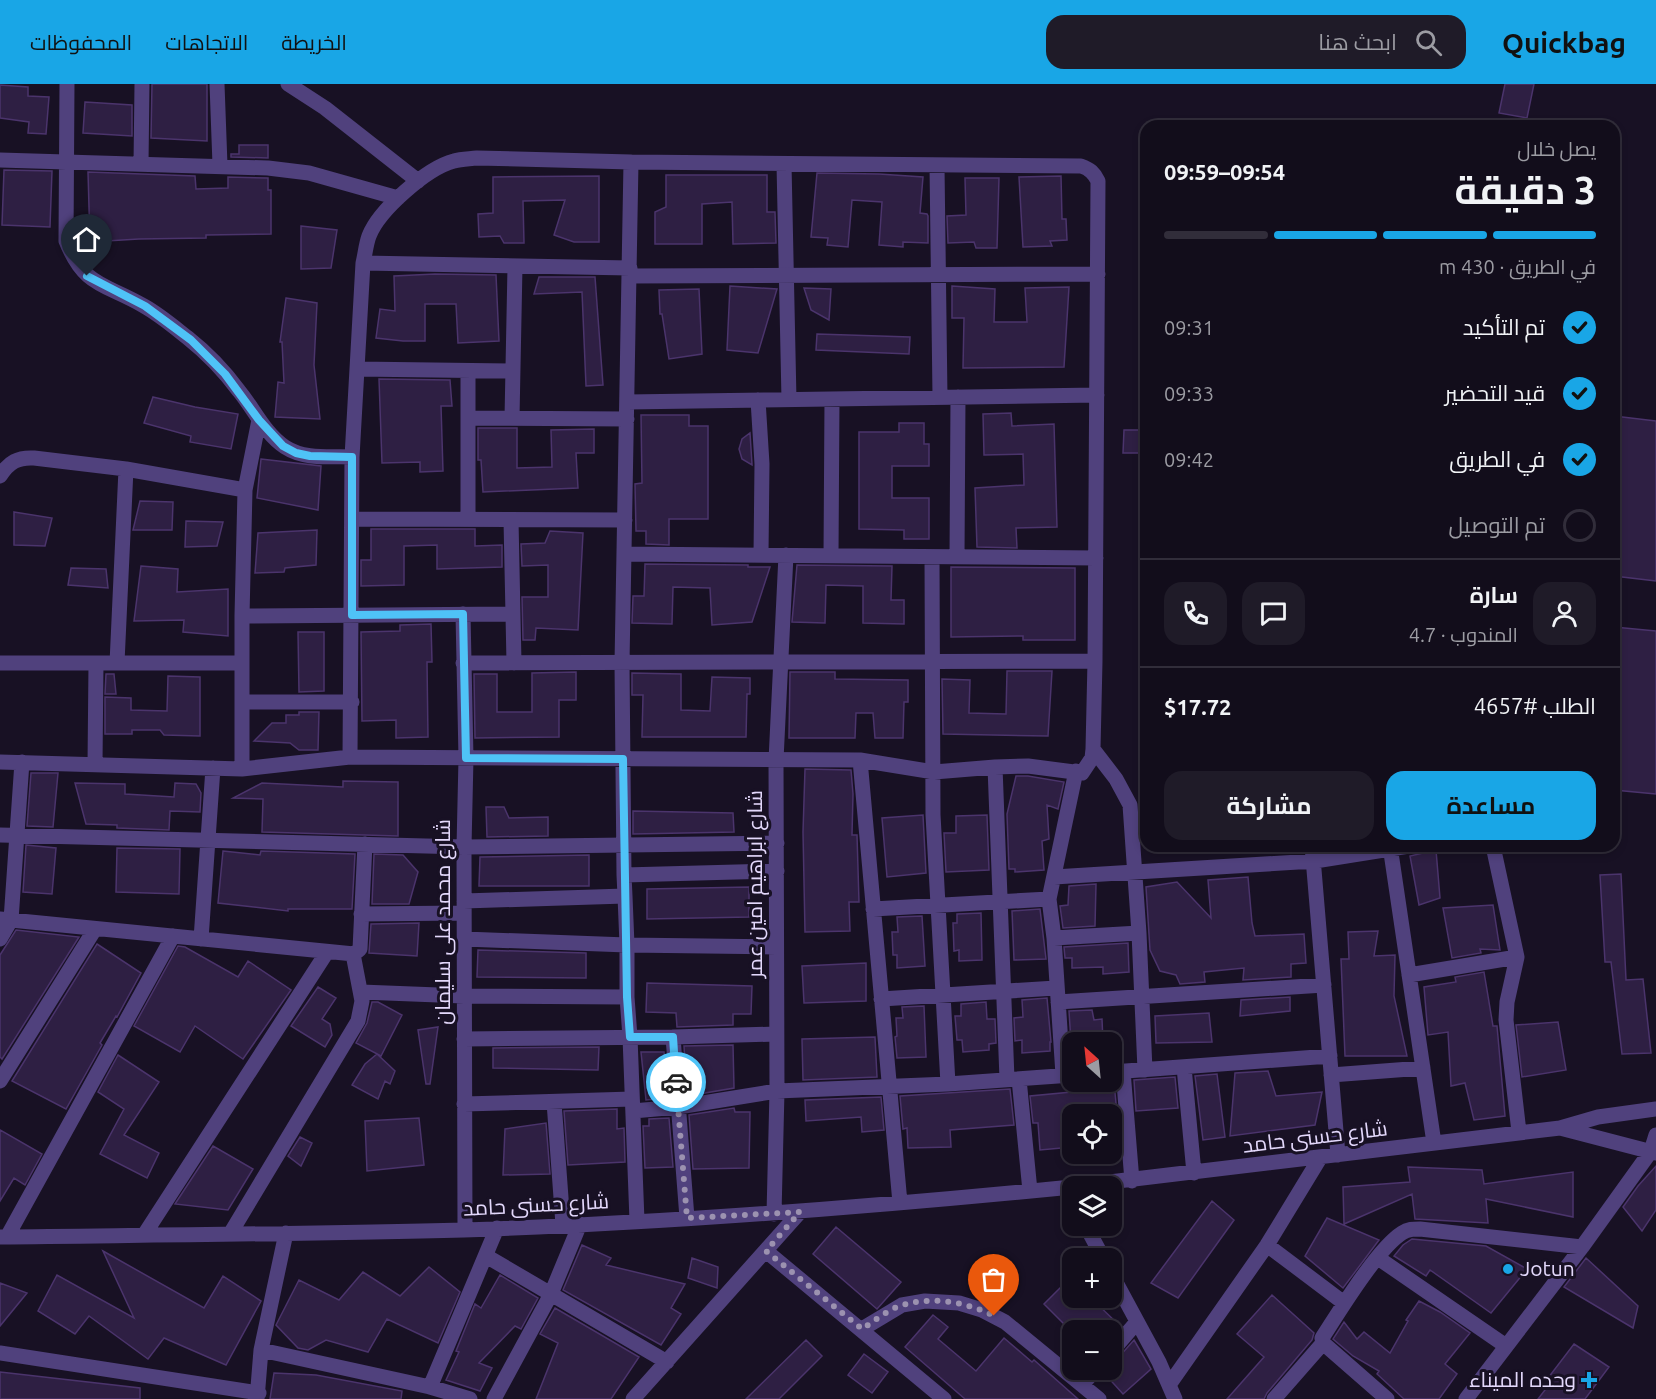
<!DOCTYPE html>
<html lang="ar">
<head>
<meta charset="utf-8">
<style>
	body { margin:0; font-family:Ubuntu,Cairo,sans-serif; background:#1f1b28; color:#f1f3f6; direction:rtl; height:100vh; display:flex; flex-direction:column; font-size:22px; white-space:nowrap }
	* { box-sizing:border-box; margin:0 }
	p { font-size:20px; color:#9c9ca3 }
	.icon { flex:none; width:33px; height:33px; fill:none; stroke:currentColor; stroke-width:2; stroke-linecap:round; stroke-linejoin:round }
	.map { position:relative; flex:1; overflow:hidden; direction:ltr }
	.panel { position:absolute; left:1140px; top:36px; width:480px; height:732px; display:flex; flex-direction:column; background:#120d1b; border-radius:18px; box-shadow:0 3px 9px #0003,0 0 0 2px #312d3a; direction:rtl }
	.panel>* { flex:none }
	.needle { width:39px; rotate:333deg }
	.buttons { position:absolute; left:1062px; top:948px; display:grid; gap:12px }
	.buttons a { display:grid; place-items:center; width:60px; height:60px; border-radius:12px; background:#120d1b; box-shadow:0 3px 9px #0003,0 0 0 2px #312d3a; font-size:30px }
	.pin { position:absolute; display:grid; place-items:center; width:51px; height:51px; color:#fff; margin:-62px -26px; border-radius:50% 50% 50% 0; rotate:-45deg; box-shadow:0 0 6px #0007 }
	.pin .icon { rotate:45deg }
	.courier { position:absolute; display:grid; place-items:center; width:60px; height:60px; margin:-30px; border:4px solid #4fc3f7; border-radius:50%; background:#fff; color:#222; box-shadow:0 2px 8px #0007 }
	.headline em { font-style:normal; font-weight:700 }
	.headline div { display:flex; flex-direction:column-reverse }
	.headline { display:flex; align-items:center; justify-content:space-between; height:102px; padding:0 24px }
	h1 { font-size:39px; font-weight:700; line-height:45px }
	.bar { display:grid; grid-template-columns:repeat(4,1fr); gap:9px 6px; align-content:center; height:72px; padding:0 24px }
	.bar i { height:8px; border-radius:4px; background:#312d3a }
	.bar .on { background:#19a6e6 }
	.bar p { grid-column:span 4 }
	.line { display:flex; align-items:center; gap:15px; padding:0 24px; border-top:2px solid #312d3a }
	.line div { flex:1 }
	.round { display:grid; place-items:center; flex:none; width:63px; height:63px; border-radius:18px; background:#1f1b28 }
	ol { padding:0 24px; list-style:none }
	li { display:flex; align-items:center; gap:18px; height:66px }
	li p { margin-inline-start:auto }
	li .icon { padding:6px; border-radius:50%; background:#19a6e6; color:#111; stroke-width:4 }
	li:last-child { color:#9c9ca3 }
	li i { width:33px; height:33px; border:3px solid #312d3a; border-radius:50% }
	.primary-button { display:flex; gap:12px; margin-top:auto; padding:12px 24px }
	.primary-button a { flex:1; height:69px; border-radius:18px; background:#19a6e6; color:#111; font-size:24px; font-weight:700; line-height:69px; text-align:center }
	.primary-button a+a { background:#1f1b28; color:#f1f3f6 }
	header { display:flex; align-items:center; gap:36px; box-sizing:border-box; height:84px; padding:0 30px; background:#19a6e6; color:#111 }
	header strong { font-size:28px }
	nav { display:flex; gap:33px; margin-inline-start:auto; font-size:21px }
	.search { width:420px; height:54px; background:#1f1b28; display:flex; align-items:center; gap:15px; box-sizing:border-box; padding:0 21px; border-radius:18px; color:#9c9ca3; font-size:22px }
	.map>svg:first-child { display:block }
	.building { fill:#2e1f43; stroke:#4b346c; stroke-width:1.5 }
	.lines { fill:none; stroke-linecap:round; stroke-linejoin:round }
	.minor { stroke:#50417d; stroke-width:15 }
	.done { stroke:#9c92b0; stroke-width:6; stroke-dasharray:0 10.8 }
	.route { stroke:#4fc3f7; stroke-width:8 }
	.poi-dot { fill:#19a6e6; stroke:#181124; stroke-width:2 }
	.labels { text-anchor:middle; stroke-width:6; stroke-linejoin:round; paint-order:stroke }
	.street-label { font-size:21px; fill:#e3d8fb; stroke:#181124 }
	.poi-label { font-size:21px; fill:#e3d8fb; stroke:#181124; text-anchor:start }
</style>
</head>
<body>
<header>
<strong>Quickbag</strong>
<div class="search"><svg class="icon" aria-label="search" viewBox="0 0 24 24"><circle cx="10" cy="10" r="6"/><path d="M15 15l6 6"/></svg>ابحث هنا</div>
<nav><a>الخريطة</a><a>الاتجاهات</a><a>المحفوظات</a></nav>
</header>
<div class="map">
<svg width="1656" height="1315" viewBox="0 0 1656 1315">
	<rect width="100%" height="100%" fill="#181124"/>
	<path class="building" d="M152,0H207V57L151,54Z
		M1505,0H1534L1527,34L1499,29Z
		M0,1L28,3V12L49,13L46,50L28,49L29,38L0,34Z
		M85,18L132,21V52L83,49Z
		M239,61H268V74L231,73V70H239Z
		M4,86L52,87L50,143L2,141Z
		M88,88L195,92L196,105L228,104V93L268,94V106H271V150L206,151V154L139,155L90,158Z
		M817,89L879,90L923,93L920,129L927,130L928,132V159L903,158V163L879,161L882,118L852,116L848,163L827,161L828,154L811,153Z
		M666,91H767V128H775L776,159L733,160L732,118L702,120V160H655V128L666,123Z
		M599,92V158H574L554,151L565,116L523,117L524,159H504L500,152L479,153L478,130L493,129V93Z
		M1061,92L1062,135H1066L1067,156L1050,157L1052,162L1023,163L1019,93Z
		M965,94H999L997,164H976L974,158L948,159L947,132L966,131Z
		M301,142L337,146L331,184L301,185Z
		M435,190L496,191L499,257L458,259L456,220H425V257H403L376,254L380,225L395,227L394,192Z
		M539,193H595L603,301L586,302L582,208L534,210Z
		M730,202L777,205L758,269L727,266Z
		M952,202L995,205L994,238H1027L1025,204L1069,203L1064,283L963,284L964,234H952Z
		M804,204L831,205L829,236L811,226Z
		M699,205L702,270L669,275L662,230H660L659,206Z
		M286,214L317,219L314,281L320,335L275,333L278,298L284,299L282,258H280Z
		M817,250L910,253L909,270L816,266Z
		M379,295L450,296L452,322H441L443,387L420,388V378L382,379Z
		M153,313L195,323L238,330L231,365L190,358L191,352L144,339Z
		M1011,329L1012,342L1054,340L1057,443L1016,444L1017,464L977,463L975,404L1024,401L1023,370L984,371L983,330Z
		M641,331H689V342H708V435H669V461L646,460V447H636L635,400L642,399Z
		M1614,332L1656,337V497L1614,492Z
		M899,339H924V360H929V382H892V414H929V455H904V446L859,445V348H899Z
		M478,344H517V384L552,383L551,346L594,345V369H576L578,404L483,408L481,376H478Z
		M1124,346H1146V369H1123Z
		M750,349L752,380V381L742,375L739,365L742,355Z
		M261,375L321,382L318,426L257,414Z
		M140,417L173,418L172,446H133Z
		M14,428L52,434L45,462L14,461Z
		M186,437L223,438L217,462L185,463Z
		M371,445H475V462L502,461V483L437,485V461L404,462V501L361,502V476H371Z
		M317,446L316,481L285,484L284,488L255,489L258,449Z
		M550,447L583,449L578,546L536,544L535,556H523L522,513H548V481L522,482L521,460L545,459Z
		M645,480L748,481V483H770L752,538L712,541L710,504L673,503L672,540L632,539L633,512H644Z
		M797,481L892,482L891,516H904V540L863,539V502L826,501L825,539L792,538Z
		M141,482L178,485L177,508L228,505V552L183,548L184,536L134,537Z
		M951,483L1075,484V556H1023V552L951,553Z
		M71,484L106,485L108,504L68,501Z
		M431,540L432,578H427L428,653L396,654V636L362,637L361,548L400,547V541Z
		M1614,543L1656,547V710L1614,706Z
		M298,548H324V607L299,608Z
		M1007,587H1052L1048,652L943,650L942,595L970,596L969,629L1006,630Z
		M576,588V616H559V653L475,654L474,590H497V628H532V589Z
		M790,588H835V595L908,596V618H904L903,654H875L873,629H856L855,654H789Z
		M632,589L681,590V626L710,627L712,593L750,594V610H747L746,653H642L643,611H632Z
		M106,590H114L116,610H105Z
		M168,592L200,593V652L164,651L160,646H132V650H105V613L131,614V626L167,627Z
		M299,628H319L318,666H299L290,659L254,657L272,639H286V631H299Z
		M805,685L851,686L853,710L852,751H857L859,818H849L850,847L805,848L803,748Z
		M31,689H58L53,743L27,742Z
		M1016,692H1028L1064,698L1058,725L1047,721L1049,755L1042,757L1044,786L1015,788V785H1009L1007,730Z
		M343,697L398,698V752L262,748L263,715L233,714L262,699L343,703Z
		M75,699L125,700V710L174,713L175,699L196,700L201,709L200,728L170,727L169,746L117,744V741L86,740Z
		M486,723H504L509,734L548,733V752L487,753Z
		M633,727L733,729L734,748L633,750Z
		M923,731L926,789L887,793L882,734Z
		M987,731L989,786L946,788L944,749H956V732Z
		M26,761L56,764L52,810L23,808Z
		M117,764L180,765L179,810L116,808Z
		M1436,766L1440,814L1419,821L1410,772Z
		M223,767L260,771L261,767L355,770L352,825H288V827L218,819Z
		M374,770L403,771L418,788L409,820H372Z
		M589,771V802H479L480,773Z
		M1621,790L1626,896L1643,895L1651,969L1622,970L1611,878H1605L1600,791Z
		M1248,793L1252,839L1255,852L1304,850L1306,879L1291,880V893L1243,896L1244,884L1204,888L1205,898L1180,900L1176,891L1160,887L1150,866L1146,803L1177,798L1211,834L1208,796Z
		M1096,800L1095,842L1063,844L1060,822L1068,821L1069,802Z
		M749,803V833L647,835V805Z
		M1493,821L1500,866L1480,865L1481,869L1452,874L1443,824Z
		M1040,825L1046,875L1014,876L1012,827Z
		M981,829L982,876L959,877V866L954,867L953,839H957V830Z
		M922,832L925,882L897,884V871H893L892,848H898L897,833Z
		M419,839L417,872L369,869L371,840Z
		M16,846L79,853L2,975L0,973V871Z
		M1378,847L1374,872L1395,871L1394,912L1407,972H1345L1341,875H1349L1348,848Z
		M1128,859L1129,888L1103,890V883L1072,884V874H1065L1064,863Z
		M97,860L141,889L117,933L116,932L100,959L102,961L66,1025L12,997Z
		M178,862L185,863L238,893L248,877L291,906L243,975L195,942L180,968L134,942Z
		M478,866L586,869V894L477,893Z
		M866,879V917L804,919L802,882Z
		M1484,888L1493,942H1497L1505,1032L1474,1036L1465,999L1451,1002L1448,948L1428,951L1424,903L1456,898L1455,893Z
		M647,899L752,902L751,930H733V941L677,943L676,929L646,928Z
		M318,903L336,914L322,935L330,940L332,951L325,963L291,942Z
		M1290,913V927L1240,932L1241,916Z
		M1047,914L1051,958H1050V967L1022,969V956L1015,957L1014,934L1023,933L1022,916Z
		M372,918H378L402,931L381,972L356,959L367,939Z
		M986,918L987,935H995L996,959L989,960V966L963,968L962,956H957L955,932H961V920Z
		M924,922L926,973L897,974L895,953L897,952L896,934H903L902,923Z
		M1092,926L1094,936L1102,935L1103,958H1071L1069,927Z
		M1209,929L1212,958L1156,959L1155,932Z
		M1558,938L1566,986L1522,993L1516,941Z
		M438,943L430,1000H426L418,946Z
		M875,953L877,993L803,996L802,955Z
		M733,961L734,1004L687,1012L684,962Z
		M599,963L598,986L493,984V964Z
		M641,968H664L668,1014L646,1016Z
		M377,970L395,987L390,1000L385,997L378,1015L352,1001L365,980Z
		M118,971L159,998L124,1051L159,1069L147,1094L100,1070L124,1025L98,1008Z
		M1268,987L1276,1012L1322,1008L1315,1041L1230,1052L1235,989Z
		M1217,990L1225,1053L1203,1056L1195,992Z
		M1175,993L1178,1024L1136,1027L1134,996Z
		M1114,998L1117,1030H1072V1063L1040,1066L1038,1039H1033L1030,1012L1082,1007L1081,1001Z
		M1010,1005L1014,1041L950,1046L951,1063L908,1064L907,1044L903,1045L900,1012Z
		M881,1013L884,1046L862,1048L861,1033L806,1037L805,1016Z
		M734,1024L735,1028H750L749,1084L693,1085L689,1031Z
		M617,1025V1045L624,1044L625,1078L568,1081L564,1027Z
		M419,1034L424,1081L367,1087L365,1037Z
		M669,1034L673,1083L645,1084L643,1042H649V1035Z
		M546,1039L550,1090L503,1091L505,1045Z
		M0,1046L42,1070L25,1101L14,1094L0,1117Z
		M300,1053L312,1059L301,1082L288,1072Z
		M213,1062L253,1085L228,1126L175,1120Z
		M1656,1082V1126L1642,1147L1623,1123L1638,1102Z
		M1408,1083L1482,1086L1484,1100L1573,1088V1133L1486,1115L1488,1139L1415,1135L1412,1110L1344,1140L1343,1103L1410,1098Z
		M1212,1117L1234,1136L1178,1214L1151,1199Z
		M1327,1134L1379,1156L1343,1204L1305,1172Z
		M836,1143L901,1198L877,1225L813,1170Z
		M1412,1155L1486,1162L1527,1185L1491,1229L1430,1186L1426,1192L1394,1172L1403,1161Z
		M582,1161L611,1174L606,1181L685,1200L671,1224L681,1230L661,1261L563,1206Z
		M103,1167L204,1224L223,1192L261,1217L226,1281L164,1254L148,1275L89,1232L75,1250L38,1227L57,1191L134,1234Z
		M692,1174L718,1183L717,1204L688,1194Z
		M1586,1174L1638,1222L1633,1244L1564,1203Z
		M429,1183L460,1208L438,1259L387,1235L368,1268L326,1256L308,1266L298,1264L276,1241L299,1196L339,1216L363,1188L400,1212Z
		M500,1191L538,1214L521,1245L515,1242L479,1279L492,1284L480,1307L446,1296L459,1268L456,1267L475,1220L481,1224Z
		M1072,1192V1214H1091L1120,1242L1112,1253V1246H1070L1044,1220Z
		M0,1199L27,1209L0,1242Z
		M1272,1211L1314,1249L1312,1256L1267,1309L1264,1315H1227L1264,1273L1237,1250Z
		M1419,1217L1440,1228L1470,1249L1445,1280L1457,1290L1439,1315H1404L1377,1290L1379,1287L1353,1272L1333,1255L1344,1238L1357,1255L1364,1248L1390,1269L1408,1237L1406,1236Z
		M555,1224L639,1273L611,1315H536L558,1259L540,1250Z
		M933,1231L948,1243L938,1255L976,1287L1004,1254L1032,1278L1034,1276L1078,1315H965L905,1263Z
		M806,1256L822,1272L779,1315H746Z
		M1134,1256L1151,1285L1123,1310L1104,1289V1286H1112V1277L1119,1273Z
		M1574,1260L1609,1283L1585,1315H1538L1552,1297L1548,1294Z
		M864,1270L888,1288L872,1309L848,1291Z
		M0,1288L140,1304V1315H0Z
		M274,1289L316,1291L402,1307L401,1315H270Z"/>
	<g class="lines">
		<path class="minor" d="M67,0L66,157C85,204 105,199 144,222C160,231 174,243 188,254C207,269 225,288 239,307C254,325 265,350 285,363C305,376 330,372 352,373
			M217,0L220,81
			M288,0L325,24L418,97
			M0,76L268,84L309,89L398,114
			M141,80L142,0
			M784,80L789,316
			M937,82L940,313
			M363,179L630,184
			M629,192L1098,190
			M357,285L512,287
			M758,316L762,380L761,471
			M627,318L1097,311
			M468,334L627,335
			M512,334L515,182
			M0,392C9,378 18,373 34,374L126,385L245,406
			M352,435L625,436
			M468,435V287
			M511,436L514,579
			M624,470L1096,474
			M831,472L832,315
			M932,473L933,731L948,1000
			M957,473L958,313
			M463,530L466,674L464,763L465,1146
			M242,532L513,530
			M0,579H242
			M117,579L126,385
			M463,579L1095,577
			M242,618H352
			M1093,665L1116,695L1130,721L1139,849L1145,986
			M860,676L900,1119
			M0,678L242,685L350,673L860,676L934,688L995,683L1028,682L1082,689L1092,674L1093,665L1095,577L1098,97C1094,89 1090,85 1081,82L631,78L477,74C469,75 461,75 454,77C427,84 379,126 369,152C366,160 365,171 363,179L352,373L350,673
			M95,681L96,579
			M995,683L1007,995
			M242,685V532L245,406L259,336
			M0,751L464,763L777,759
			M1312,762L1338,1071
			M1390,762L1434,1059
			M1493,762L1517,873L1507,918L1506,936L1519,1048
			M624,791L622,579L631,78
			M1054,793L1315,777L1409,762
			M464,817L625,812L624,791L777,787
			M873,825L1049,815
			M361,830L464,829
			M0,835L354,870L360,865L365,760
			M1054,854L1139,849
			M0,855L11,836L22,678
			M201,855L213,684
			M464,855L627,861L625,812
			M1409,891L1517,873
			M361,908L464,912L627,913V861L776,863
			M627,913L630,953L637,1137
			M881,915L1056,904
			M1058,918L1324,901
			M673,953L687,1134
			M464,955L673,953L776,950
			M1184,983L1194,1089
			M1123,987L1132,1097
			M1112,988L1330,972
			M1063,991L1054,854L1049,815L1076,687
			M1331,991L1423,984
			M1019,995L1030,1107
			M0,997L95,845
			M554,1018L563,1141
			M464,1020L632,1015
			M633,1027L678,1023L777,1007L948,1000L1072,991
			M1560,1044L1656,1069
			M1076,1102L1560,1044L1598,1033L1656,1025
			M774,1130L777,1007L776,676L786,471
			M1086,1142L1103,1174
			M230,1150L358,937L362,917L353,870
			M144,1151L327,868
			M0,1153C155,1151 310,1150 464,1146C667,1139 870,1123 1072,1103
			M7,1153L173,852
			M1267,1161L1344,1219
			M766,1167L944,1315
			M486,1172L667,1278
			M1378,1174L1506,1262
			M1112,1191L1159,1278L1175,1315
			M862,1245L902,1221L925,1217L959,1219L982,1226L1005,1238L1099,1315
			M1323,1259L1387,1315
			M261,1266L430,1303L470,1315
			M1112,1267L1136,1239
			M0,1269L259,1309
			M1082,1301L1095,1286
			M1169,1301L1267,1161L1320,1074
			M430,1303L497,1144
			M257,1315L261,1266L286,1149
			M494,1315L551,1210L580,1140
			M633,1315L800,1128
			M1274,1315L1323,1259L1322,1254C1339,1228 1377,1165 1402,1149C1408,1145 1413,1145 1420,1145L1582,1163
			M1466,1315L1582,1163L1651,1067L1656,1051"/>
	</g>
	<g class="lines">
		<path class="done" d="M676,998L687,1134L800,1128L766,1167L862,1245C875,1237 888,1225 903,1221C932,1212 967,1218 994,1232"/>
		<path class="route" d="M87,192L145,222L191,256L225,290L259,336L283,362L296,369L310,372L352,373V531L463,530L466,674L623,675L627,913L630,953H673L676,998"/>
	</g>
	<g class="poi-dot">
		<circle cx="1508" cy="1185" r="6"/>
		<path d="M1586 1287h6v6h6v6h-6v6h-6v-6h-6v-6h6z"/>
	</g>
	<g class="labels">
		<g class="street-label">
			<text transform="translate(755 800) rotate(-90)" y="7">شارع ابراهيم امين عمر</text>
			<text transform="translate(443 838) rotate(-90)" y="7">شارع محمد على سليمان</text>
			<text transform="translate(1315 1053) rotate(-7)" y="7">شارع حسنى حامد</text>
			<text transform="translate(536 1121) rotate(-3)" y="7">شارع حسنى حامد</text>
		</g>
		<g class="poi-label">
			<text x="1520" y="1192">Jotun</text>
			<text x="1576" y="1303" text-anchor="end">وحده الميناء</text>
		</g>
	</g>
</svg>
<div class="buttons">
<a><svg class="needle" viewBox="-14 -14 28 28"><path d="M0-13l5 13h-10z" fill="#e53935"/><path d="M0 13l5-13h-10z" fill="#9c9ca3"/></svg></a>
<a><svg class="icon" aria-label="locate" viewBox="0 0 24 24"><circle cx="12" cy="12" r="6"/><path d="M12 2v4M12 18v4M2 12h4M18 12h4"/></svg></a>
<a><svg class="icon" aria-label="layers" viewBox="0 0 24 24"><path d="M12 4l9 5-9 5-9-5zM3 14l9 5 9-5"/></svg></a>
<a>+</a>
<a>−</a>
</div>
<div class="pin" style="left:994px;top:1232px;background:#ea580c"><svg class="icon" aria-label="bag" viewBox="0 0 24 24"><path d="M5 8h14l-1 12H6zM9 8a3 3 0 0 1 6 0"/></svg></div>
<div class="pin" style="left:87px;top:192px;background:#1f2937"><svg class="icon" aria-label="home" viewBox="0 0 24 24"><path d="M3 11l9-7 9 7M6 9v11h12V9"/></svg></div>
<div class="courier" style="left:676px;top:998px"><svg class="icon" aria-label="car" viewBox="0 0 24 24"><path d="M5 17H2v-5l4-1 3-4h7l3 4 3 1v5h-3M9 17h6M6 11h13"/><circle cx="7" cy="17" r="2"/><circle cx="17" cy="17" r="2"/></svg></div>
<section class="panel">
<div class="headline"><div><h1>3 دقيقة</h1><p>يصل خلال</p></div><em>09:54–09:59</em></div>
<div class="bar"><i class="on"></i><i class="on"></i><i class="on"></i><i></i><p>في الطريق · 430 m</p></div>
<ol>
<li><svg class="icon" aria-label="check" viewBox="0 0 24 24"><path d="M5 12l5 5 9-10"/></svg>تم التأكيد<p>09:31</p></li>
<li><svg class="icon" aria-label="check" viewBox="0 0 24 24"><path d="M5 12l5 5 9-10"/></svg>قيد التحضير<p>09:33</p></li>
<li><svg class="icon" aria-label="check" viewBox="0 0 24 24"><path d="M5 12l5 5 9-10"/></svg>في الطريق<p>09:42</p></li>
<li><i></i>تم التوصيل</li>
</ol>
<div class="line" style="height:108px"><a class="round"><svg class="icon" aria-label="person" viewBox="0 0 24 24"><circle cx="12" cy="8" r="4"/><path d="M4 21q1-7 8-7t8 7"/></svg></a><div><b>سارة</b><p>المندوب · 4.7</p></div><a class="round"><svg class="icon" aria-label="chat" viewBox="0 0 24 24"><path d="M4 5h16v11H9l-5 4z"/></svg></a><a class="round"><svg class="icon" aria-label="phone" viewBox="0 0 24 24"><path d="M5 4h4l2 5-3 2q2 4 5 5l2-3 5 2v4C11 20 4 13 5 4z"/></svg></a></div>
<div class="line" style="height:78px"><div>الطلب #4657</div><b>$17.72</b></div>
<div class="primary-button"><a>مساعدة</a><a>مشاركة</a></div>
</section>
</div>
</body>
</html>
